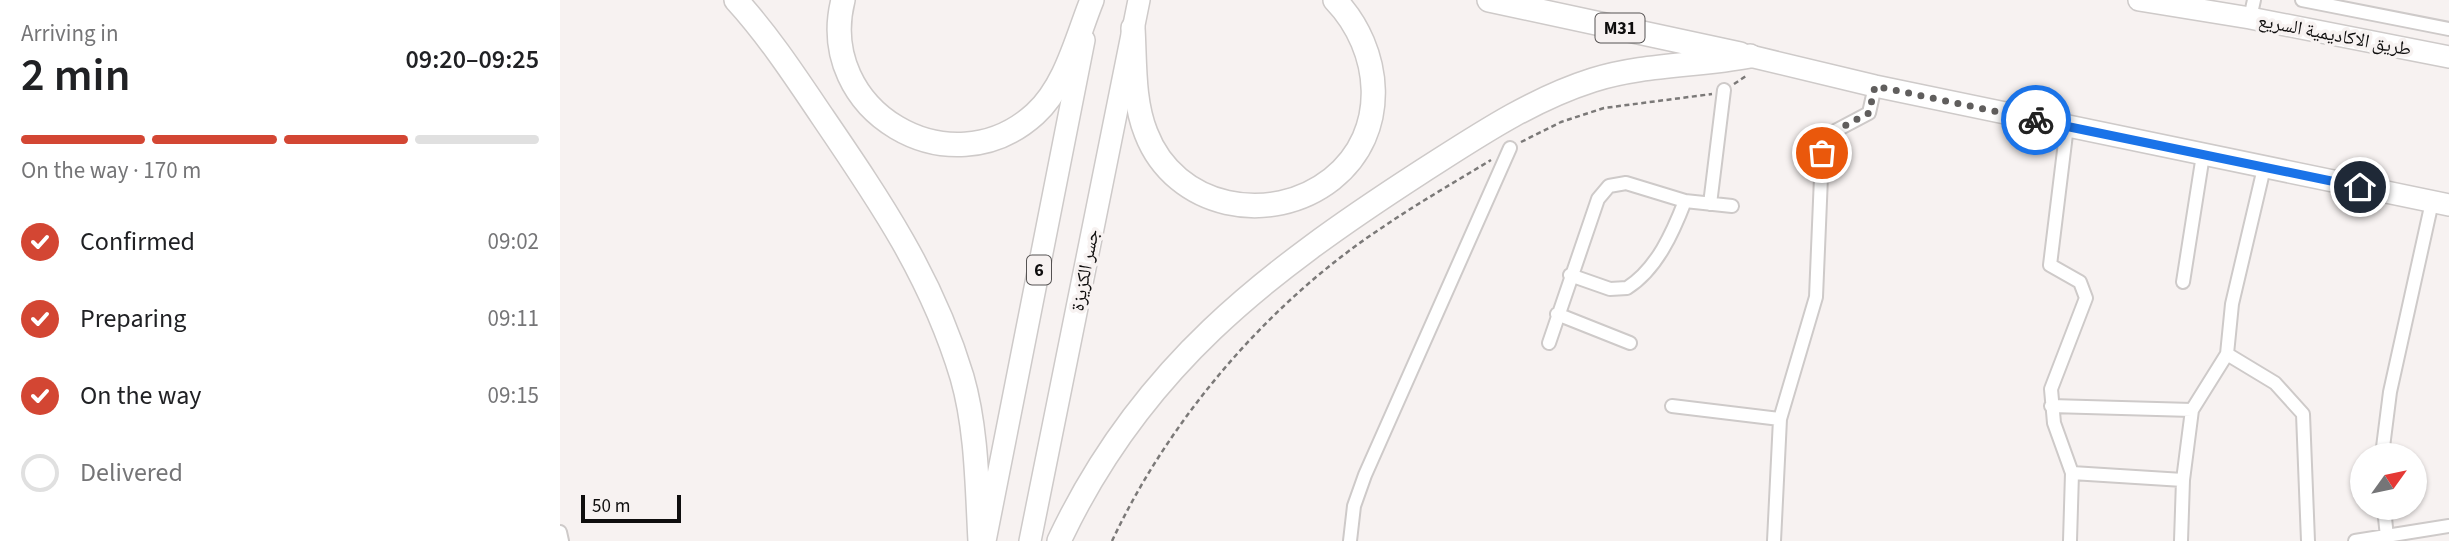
<!DOCTYPE html>
<html lang="en">
<head>
<meta charset="utf-8">
<style>
	body { margin:0; font-family:"Source Sans 3","Noto Naskh Arabic",sans-serif; background:#f6f6f6; color:#202124; height:100vh; display:flex; flex-direction:column; font-size:26px; white-space:nowrap }
	* { box-sizing:border-box; margin:0 }
	p { font-size:23px; color:#757577 }
	.icon { flex:none; width:38px; height:38px; fill:none; stroke:currentColor; stroke-width:2; stroke-linecap:round; stroke-linejoin:round }
	.map { position:relative; flex:1; overflow:hidden }
	.drawer { display:flex; flex-direction:column; background:#fff; width:560px }
	.drawer>* { flex:none }
	.needle { width:46px; rotate:57deg }
	.controls { position:absolute; left:1790px; top:443px; display:grid; gap:14px }
	.controls a { display:grid; place-items:center; width:77px; height:77px; border-radius:50%; background:#fff; box-shadow:0 2px 5px #0004; font-size:35px }
	.scale { position:absolute; left:21px; bottom:18px; width:100px; box-sizing:border-box; padding-left:7px; border:4px solid #0f0e0e; border-top:0; font-size:19px; line-height:24px; white-space:nowrap; color:#0f0e0e; -webkit-text-stroke:5px #f7f2f1; paint-order:stroke }
	.pin { position:absolute; display:grid; place-items:center; width:60px; height:60px; color:#fff; margin:-30px; border:4px solid #fff; border-radius:50%; box-shadow:0 2px 7px #0007 }
	.courier { position:absolute; display:grid; place-items:center; width:70px; height:70px; margin:-35px; border:5px solid #1a73e8; border-radius:50%; background:#fff; color:#222; box-shadow:0 2px 9px #0007 }
	.headline em { font-style:normal; font-weight:600 }
	.headline div { display:flex; flex-direction:column-reverse }
	.headline { display:flex; align-items:center; justify-content:space-between; height:119px; padding:0 21px }
	h1 { font-size:46px; font-weight:600; line-height:52px }
	.bar { display:grid; grid-template-columns:repeat(4,1fr); gap:10px 7px; align-content:center; height:84px; padding:0 21px }
	.bar i { height:9px; border-radius:5px; background:#e0e0e0 }
	.bar .selected { background:#d34633 }
	.bar p { grid-column:span 4 }
	ol { padding:0 21px; list-style:none }
	li { display:flex; align-items:center; gap:21px; height:77px }
	li p { margin-inline-start:auto }
	li .icon { padding:7px; border-radius:50%; background:#d34633; color:#fff; stroke-width:4 }
	li:last-child { color:#757577 }
	li i { width:38px; height:38px; border:4px solid #e0e0e0; border-radius:50% }
	main { display:flex; flex:1; min-height:0 }
	.map>svg:first-child { display:block }
	.lines { fill:none; stroke-linecap:round; stroke-linejoin:round }
	.minor-casing { stroke:#cecac9; stroke-width:16 }
	.trunk-casing { stroke:#cecac9; stroke-width:24 }
	.motorway-casing { stroke:#cecac9; stroke-width:26 }
	.path { stroke:#7b7978; stroke-width:2.5; stroke-dasharray:5 3.5; stroke-linecap:butt }
	.minor { stroke:#fff; stroke-width:12 }
	.trunk { stroke:#fff; stroke-width:21 }
	.motorway { stroke:#fff; stroke-width:23 }
	.done { stroke:#605e5d; stroke-width:7; stroke-dasharray:0 12.6 }
	.route { stroke:#1a73e8; stroke-width:9 }
	.labels { text-anchor:middle; stroke-width:7; stroke-linejoin:round; paint-order:stroke }
	.shield { fill:#f7f2f1; stroke:#555252; stroke-width:2 }
	.shield-label { font-size:18px; font-weight:bold; fill:#0f0e0e }
	.street-label { font-size:19px; fill:#0f0e0e; stroke:#f7f2f1 }
</style>
</head>
<body>
<main>
<section class="drawer">
<div class="headline"><div><h1>2 min</h1><p>Arriving in</p></div><em>09:20–09:25</em></div>
<div class="bar"><i class="selected"></i><i class="selected"></i><i class="selected"></i><i></i><p>On the way · 170 m</p></div>
<ol>
<li><svg class="icon" aria-label="check" viewBox="0 0 24 24"><path d="M5 12l5 5 9-10"/></svg>Confirmed<p>09:02</p></li>
<li><svg class="icon" aria-label="check" viewBox="0 0 24 24"><path d="M5 12l5 5 9-10"/></svg>Preparing<p>09:11</p></li>
<li><svg class="icon" aria-label="check" viewBox="0 0 24 24"><path d="M5 12l5 5 9-10"/></svg>On the way<p>09:15</p></li>
<li><i></i>Delivered</li>
</ol>
</section>
<div class="map">
<svg width="1889" height="541" viewBox="0 0 1889 541">
	<rect width="100%" height="100%" fill="#f7f2f1"/>
	<g class="lines">
		<defs>
			<path id="minor" d="M1742,0L1889,29
				M1690,18L1694,0
				M1507,126L1490,265L1520,282L1526,298L1491,389L1494,423L1512,473L1510,541
				M1150,204L1164,90
				M1010,275L1050,289L1067,288C1097,269 1113,232 1125,201
				M1623,282L1643,155
				M997,314L1070,343
				M989,343L1038,199L1049,186L1066,183L1125,201L1172,206
				M1667,354L1715,383L1743,414L1748,541
				M1112,406L1220,419
				M1491,406L1632,410
				M1822,455L1830,392L1872,202
				M1512,473L1623,480
				M1824,508L1827,537
				M0,532L2,541
				M790,541L794,506L805,475L950,148
				M1214,541L1220,419L1256,297L1262,153L1275,131L1309,113L1315,86
				M1621,541L1623,480L1632,410L1667,354L1672,304L1704,168
				M1795,541L1889,526"/>
			<path id="trunk" d="M1579,0L1690,18L1889,57
				M1190,56L1315,86L1889,205
				M425,541L524,40
				M470,541L579,0"/>
			<path id="motorway" d="M176,0C208,35 235,76 262,116C320,201 372,277 402,377C417,429 417,487 420,541
				M283,0C255,111 390,191 475,114C506,86 517,37 532,0
				M929,0L1180,54
				M573,28C575,62 573,101 586,133C615,209 711,227 772,179C831,132 822,49 775,0
				M499,541C580,368 705,273 861,172C916,137 970,100 1033,80C1084,64 1138,66 1190,56"/>
		</defs>
		<use href="#minor" class="minor-casing"/>
		<use href="#trunk" class="trunk-casing"/>
		<use href="#motorway" class="motorway-casing"/>
		<path class="path" d="M1174,84L1186,76
			M961,142L1001,122L1044,108L1152,94
			M552,541C610,418 709,302 823,227C858,203 895,182 931,160"/>
		<use href="#minor" class="minor"/>
		<use href="#trunk" class="trunk"/>
		<use href="#motorway" class="motorway"/>
	</g>
	<g class="lines">
		<path class="done" d="M1262,153L1275,131L1309,113L1315,86L1476,120"/>
		<path class="route" d="M1476,120L1800,187"/>
	</g>
	<g class="labels">
		<g class="shield">
			<rect x="1035.5" y="13.5" width="49" height="29" rx="5"/>
			<rect x="467" y="255.5" width="24" height="29" rx="5"/>
		</g>
		<g class="shield-label">
			<text x="1060" y="34">M31</text>
			<text x="479" y="276">6</text>
		</g>
		<g class="street-label">
			<text transform="translate(1775 34) rotate(11)" y="7">طريق الاكاديمية السريع</text>
			<text transform="translate(524 270) rotate(-79)" y="7">جسر الكزيزة</text>
		</g>
	</g>
</svg>
<div class="controls">
<a><svg class="needle" viewBox="-14 -14 28 28"><path d="M0-13l5 13h-10z" fill="#e53935"/><path d="M0 13l5-13h-10z" fill="#757577"/></svg></a>
</div>
<div class="scale">50 m</div>
<div class="pin" style="left:1262px;top:153px;background:#ea580c"><svg class="icon" aria-label="bag" viewBox="0 0 24 24"><path d="M5 8h14l-1 12H6zM9 8a3 3 0 0 1 6 0"/></svg></div>
<div class="pin" style="left:1800px;top:187px;background:#1f2937"><svg class="icon" aria-label="home" viewBox="0 0 24 24"><path d="M3 11l9-7 9 7M6 9v11h12V9"/></svg></div>
<div class="courier" style="left:1476px;top:120px"><svg class="icon" aria-label="bike" viewBox="0 0 24 24"><circle cx="6" cy="16" r="4"/><circle cx="18" cy="16" r="4"/><path d="M6 16l4-8h5l3 8M10 8l3 8H6M13 5h3"/></svg></div>
</div>
</main>
</body>
</html>
